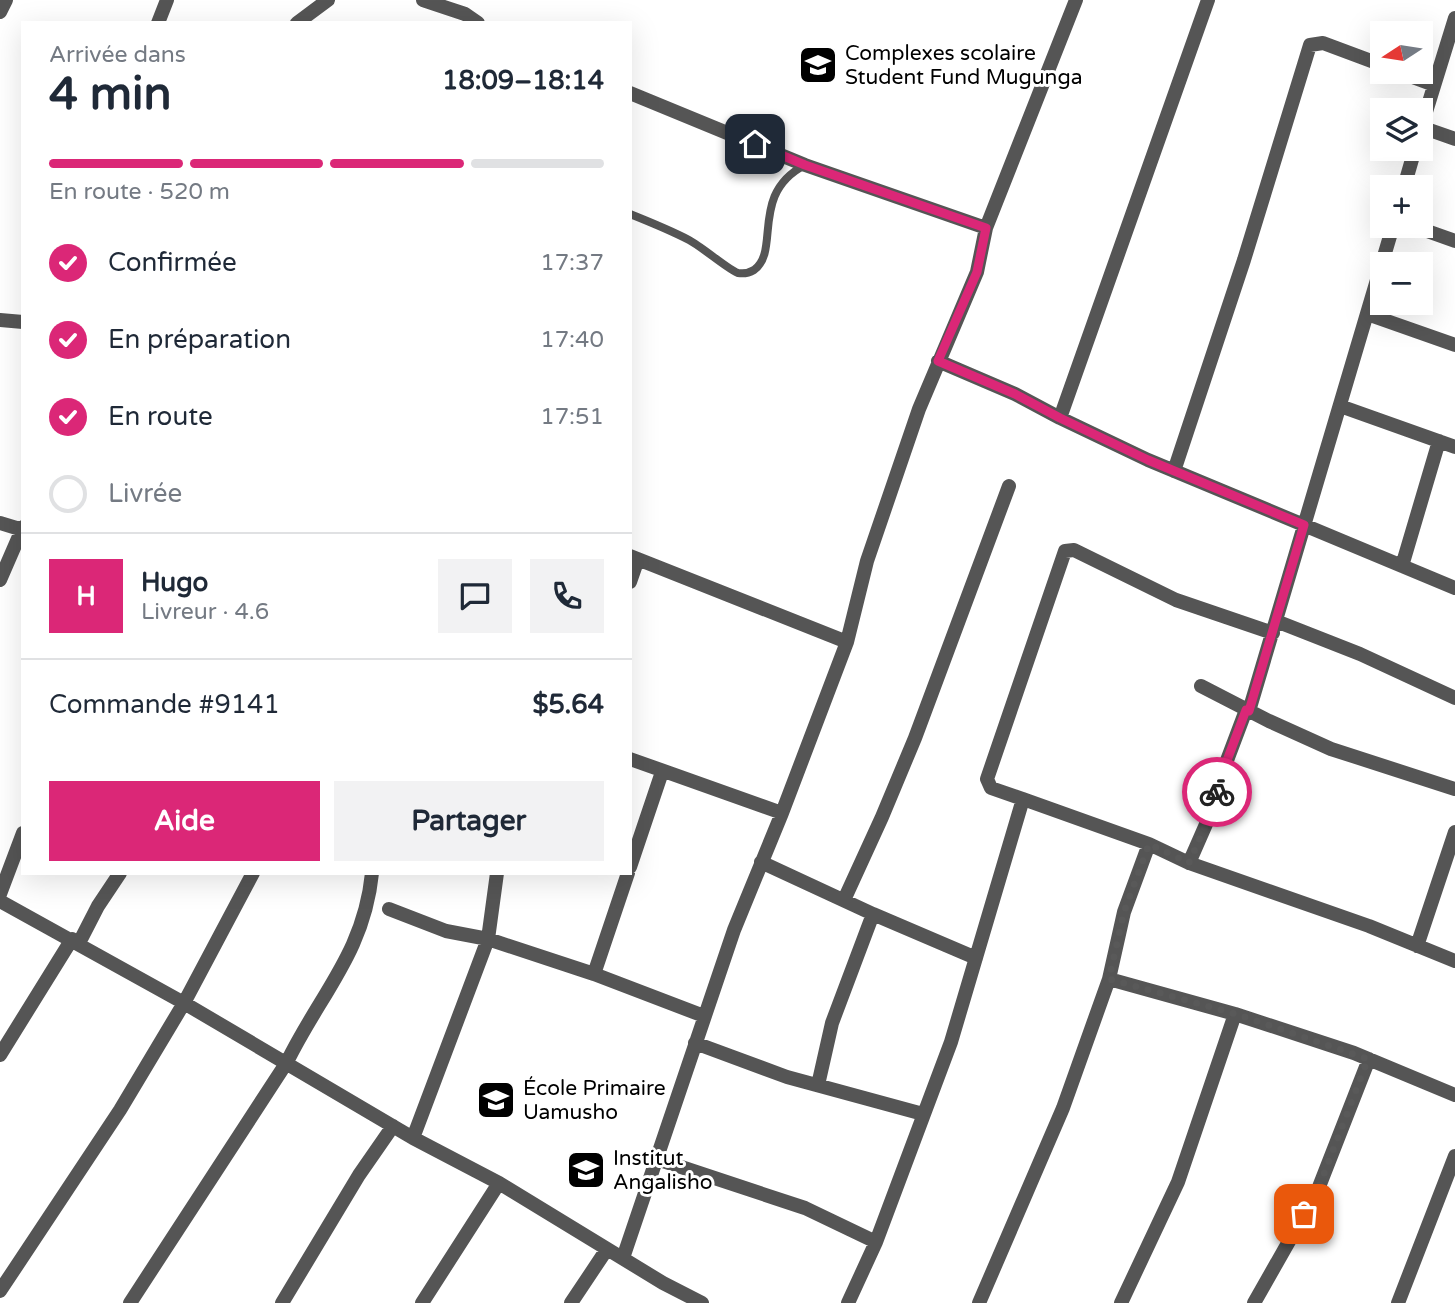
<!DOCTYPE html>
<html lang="fr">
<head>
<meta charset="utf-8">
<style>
	body { margin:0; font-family:"Varela Round",sans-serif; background:#f2f2f3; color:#1f2937; height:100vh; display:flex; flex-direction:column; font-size:26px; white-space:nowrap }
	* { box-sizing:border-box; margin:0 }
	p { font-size:23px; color:#747a83 }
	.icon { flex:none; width:38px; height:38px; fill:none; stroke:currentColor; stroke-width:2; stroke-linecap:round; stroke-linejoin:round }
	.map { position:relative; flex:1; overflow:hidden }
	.panel { position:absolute; left:21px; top:21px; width:611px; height:854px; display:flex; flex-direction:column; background:#fff; border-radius:0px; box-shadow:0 7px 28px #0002 }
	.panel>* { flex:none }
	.needle { width:46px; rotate:258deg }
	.tools { position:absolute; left:1370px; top:21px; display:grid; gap:14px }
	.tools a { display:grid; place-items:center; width:63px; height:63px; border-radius:0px; background:#fff; box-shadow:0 7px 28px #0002; font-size:35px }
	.pin { position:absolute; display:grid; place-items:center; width:60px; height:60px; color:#fff; margin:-30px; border-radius:14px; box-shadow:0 4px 10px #0006 }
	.courier { position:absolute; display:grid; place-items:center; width:70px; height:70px; margin:-35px; border:5px solid #db2777; border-radius:50%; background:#fff; color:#222; box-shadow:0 2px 9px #0007 }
	.head em { font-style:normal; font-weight:700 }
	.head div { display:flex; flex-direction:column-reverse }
	.head { display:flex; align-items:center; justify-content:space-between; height:119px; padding:0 28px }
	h1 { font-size:46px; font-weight:700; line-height:52px }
	.bar { display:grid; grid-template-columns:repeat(4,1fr); gap:10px 7px; align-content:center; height:84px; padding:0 28px }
	.bar i { height:9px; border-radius:5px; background:#e0e1e3 }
	.bar .on { background:#db2777 }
	.bar p { grid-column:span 4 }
	.line { display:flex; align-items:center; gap:18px; padding:0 28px; border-top:2px solid #e0e1e3 }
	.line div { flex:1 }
	.round { display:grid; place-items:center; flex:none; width:74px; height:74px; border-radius:0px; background:#f2f2f3 }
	ol { padding:0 28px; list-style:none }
	li { display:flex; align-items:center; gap:21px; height:77px }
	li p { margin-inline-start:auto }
	li .icon { padding:7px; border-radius:50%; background:#db2777; color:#fff; stroke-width:4 }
	li:last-child { color:#747a83 }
	li i { width:38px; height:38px; border:4px solid #e0e1e3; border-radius:50% }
	.primary-button { display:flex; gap:14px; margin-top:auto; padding:14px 28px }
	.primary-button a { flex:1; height:80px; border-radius:0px; background:#db2777; color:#fff; font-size:28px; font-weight:700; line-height:80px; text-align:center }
	.primary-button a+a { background:#f2f2f3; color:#1f2937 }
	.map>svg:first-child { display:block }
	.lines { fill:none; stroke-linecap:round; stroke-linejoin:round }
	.lane { stroke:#555; stroke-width:8 }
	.street { stroke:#555; stroke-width:14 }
	.done { stroke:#595959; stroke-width:7; stroke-dasharray:0 12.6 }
	.route { stroke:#db2777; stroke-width:9 }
	.labels { text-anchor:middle; stroke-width:6; stroke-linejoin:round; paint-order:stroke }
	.poi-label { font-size:21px; fill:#000; stroke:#fff; text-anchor:start }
</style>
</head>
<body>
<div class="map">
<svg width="1455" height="1303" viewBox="0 0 1455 1303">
	<rect width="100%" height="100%" fill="#fff"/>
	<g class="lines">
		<path class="lane" d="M630,214C650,222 670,230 689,240C701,246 730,271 738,273C744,274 749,273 754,270C781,251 749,194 805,165"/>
		<path class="street" d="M423,0L465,14L478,23
			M0,12L6,0
			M158,23L167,0
			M297,23L328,0
			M1399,72L1434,85
			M630,93L805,165L986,228
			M1421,127L1455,139
			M1421,128L1455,18
			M1404,187L1415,149
			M1413,226L1455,241
			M1367,314L1455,345
			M0,320L23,322
			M938,361L1015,394L1060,418L1148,460L1455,588
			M1340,406L1455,447
			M1060,418L1208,0
			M1174,471L1244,260L1310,45L1323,43L1382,65
			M0,523L23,530
			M630,556L847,642
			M1402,566L1439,441
			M0,580L23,527
			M630,582L638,559
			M1276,621L1360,654L1455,698
			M1201,686L1269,721L1331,749L1455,789
			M1249,711L1393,226
			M630,759L782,813
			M1023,799L991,788L987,779L1065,551L1074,550L1176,600L1273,633
			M761,862L873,914L976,958
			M1189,863L1214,806L1223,771L1246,710
			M630,867L662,772
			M0,894L23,833
			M844,900L882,817L915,738L1009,486
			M0,901L184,1003L413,1138L499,1183L663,1283L702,1303
			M389,909L446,931L488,939L594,974L704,1016
			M79,943L98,906L120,873
			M1417,946L1455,832
			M594,974L628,873
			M1109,979L1235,1014L1354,1053L1455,1095
			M695,1043L787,1077L923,1114
			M0,1055L72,939
			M818,1085L832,1023L873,914
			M413,1138L488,939L497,873
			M657,1159L805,1208L876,1242
			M623,1258L734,930L782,813L847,642L867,561L919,409L977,272L986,228L1076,0
			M0,1291L120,1110L184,1003L253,873
			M130,1303L287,1062C320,994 364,953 372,873
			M282,1303L359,1175L393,1126
			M422,1303L499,1183
			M571,1303L607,1249
			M848,1303L876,1242L951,1042L1023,799L1149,844L1189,863L1369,926L1455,961
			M979,1303L1063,1108L1109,979L1124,912L1149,844
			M1121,1303L1178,1182L1235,1014
			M1254,1303L1317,1192L1369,1059
			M1398,1303L1455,1156"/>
	</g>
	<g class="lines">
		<path class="done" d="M1217,792L1214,806L1189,863L1149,844L1124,912L1109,979L1236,1014L1368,1059L1317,1192L1304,1214"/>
		<path class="route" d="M755,144L805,165L986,228L977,272L938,361L1015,394L1060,418L1148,460L1304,525L1249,711L1246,710L1223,771L1217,792"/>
	</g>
	<defs>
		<symbol id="school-square" viewBox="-11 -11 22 22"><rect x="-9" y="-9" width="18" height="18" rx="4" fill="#000" stroke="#fff"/><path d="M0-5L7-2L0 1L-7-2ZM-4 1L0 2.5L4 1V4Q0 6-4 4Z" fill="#fff"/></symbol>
	</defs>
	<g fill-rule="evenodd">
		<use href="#school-square" x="796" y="43" width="44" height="44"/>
		<use href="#school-square" x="474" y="1078" width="44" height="44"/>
		<use href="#school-square" x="564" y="1148" width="44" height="44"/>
	</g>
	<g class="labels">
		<g class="poi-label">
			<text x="845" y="60">Complexes scolaire<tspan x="845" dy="24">Student Fund Mugunga</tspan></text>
			<text x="523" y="1095">École Primaire<tspan x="523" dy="24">Uamusho</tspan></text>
			<text x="613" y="1165">Institut<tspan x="613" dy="24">Angalisho</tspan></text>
		</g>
	</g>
</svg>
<div class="tools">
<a><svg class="needle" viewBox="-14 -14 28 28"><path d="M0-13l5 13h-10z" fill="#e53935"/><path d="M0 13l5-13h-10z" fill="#747a83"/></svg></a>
<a><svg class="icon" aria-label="layers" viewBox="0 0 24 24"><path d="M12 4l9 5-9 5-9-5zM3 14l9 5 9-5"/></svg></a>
<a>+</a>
<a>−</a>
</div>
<div class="pin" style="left:1304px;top:1214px;background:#ea580c"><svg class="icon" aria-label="bag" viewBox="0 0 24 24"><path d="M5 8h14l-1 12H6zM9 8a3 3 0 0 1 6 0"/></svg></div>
<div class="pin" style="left:755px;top:144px;background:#1f2937"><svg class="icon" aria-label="home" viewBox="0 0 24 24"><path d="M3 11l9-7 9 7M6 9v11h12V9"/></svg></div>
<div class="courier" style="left:1217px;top:792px"><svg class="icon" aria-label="bike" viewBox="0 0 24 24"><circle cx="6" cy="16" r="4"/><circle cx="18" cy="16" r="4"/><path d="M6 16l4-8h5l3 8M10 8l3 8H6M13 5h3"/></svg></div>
<section class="panel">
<div class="head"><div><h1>4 min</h1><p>Arrivée dans</p></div><em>18:09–18:14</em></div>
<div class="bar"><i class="on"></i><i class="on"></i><i class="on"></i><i></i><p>En route · 520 m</p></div>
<ol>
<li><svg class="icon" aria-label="check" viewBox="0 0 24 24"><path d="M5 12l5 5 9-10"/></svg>Confirmée<p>17:37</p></li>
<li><svg class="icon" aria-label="check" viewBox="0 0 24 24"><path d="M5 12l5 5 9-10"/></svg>En préparation<p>17:40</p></li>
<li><svg class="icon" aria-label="check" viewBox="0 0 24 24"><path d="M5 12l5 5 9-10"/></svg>En route<p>17:51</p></li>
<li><i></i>Livrée</li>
</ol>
<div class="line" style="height:126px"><b class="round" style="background:#db2777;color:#fff">H</b><div><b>Hugo</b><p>Livreur · 4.6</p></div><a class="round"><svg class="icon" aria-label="chat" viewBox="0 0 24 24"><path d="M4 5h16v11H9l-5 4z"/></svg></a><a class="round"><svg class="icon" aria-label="phone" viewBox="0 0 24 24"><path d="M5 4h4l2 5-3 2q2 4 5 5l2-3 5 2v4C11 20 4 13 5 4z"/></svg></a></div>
<div class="line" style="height:91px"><div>Commande #9141</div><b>$5.64</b></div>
<div class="primary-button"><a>Aide</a><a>Partager</a></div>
</section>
</div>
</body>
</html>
